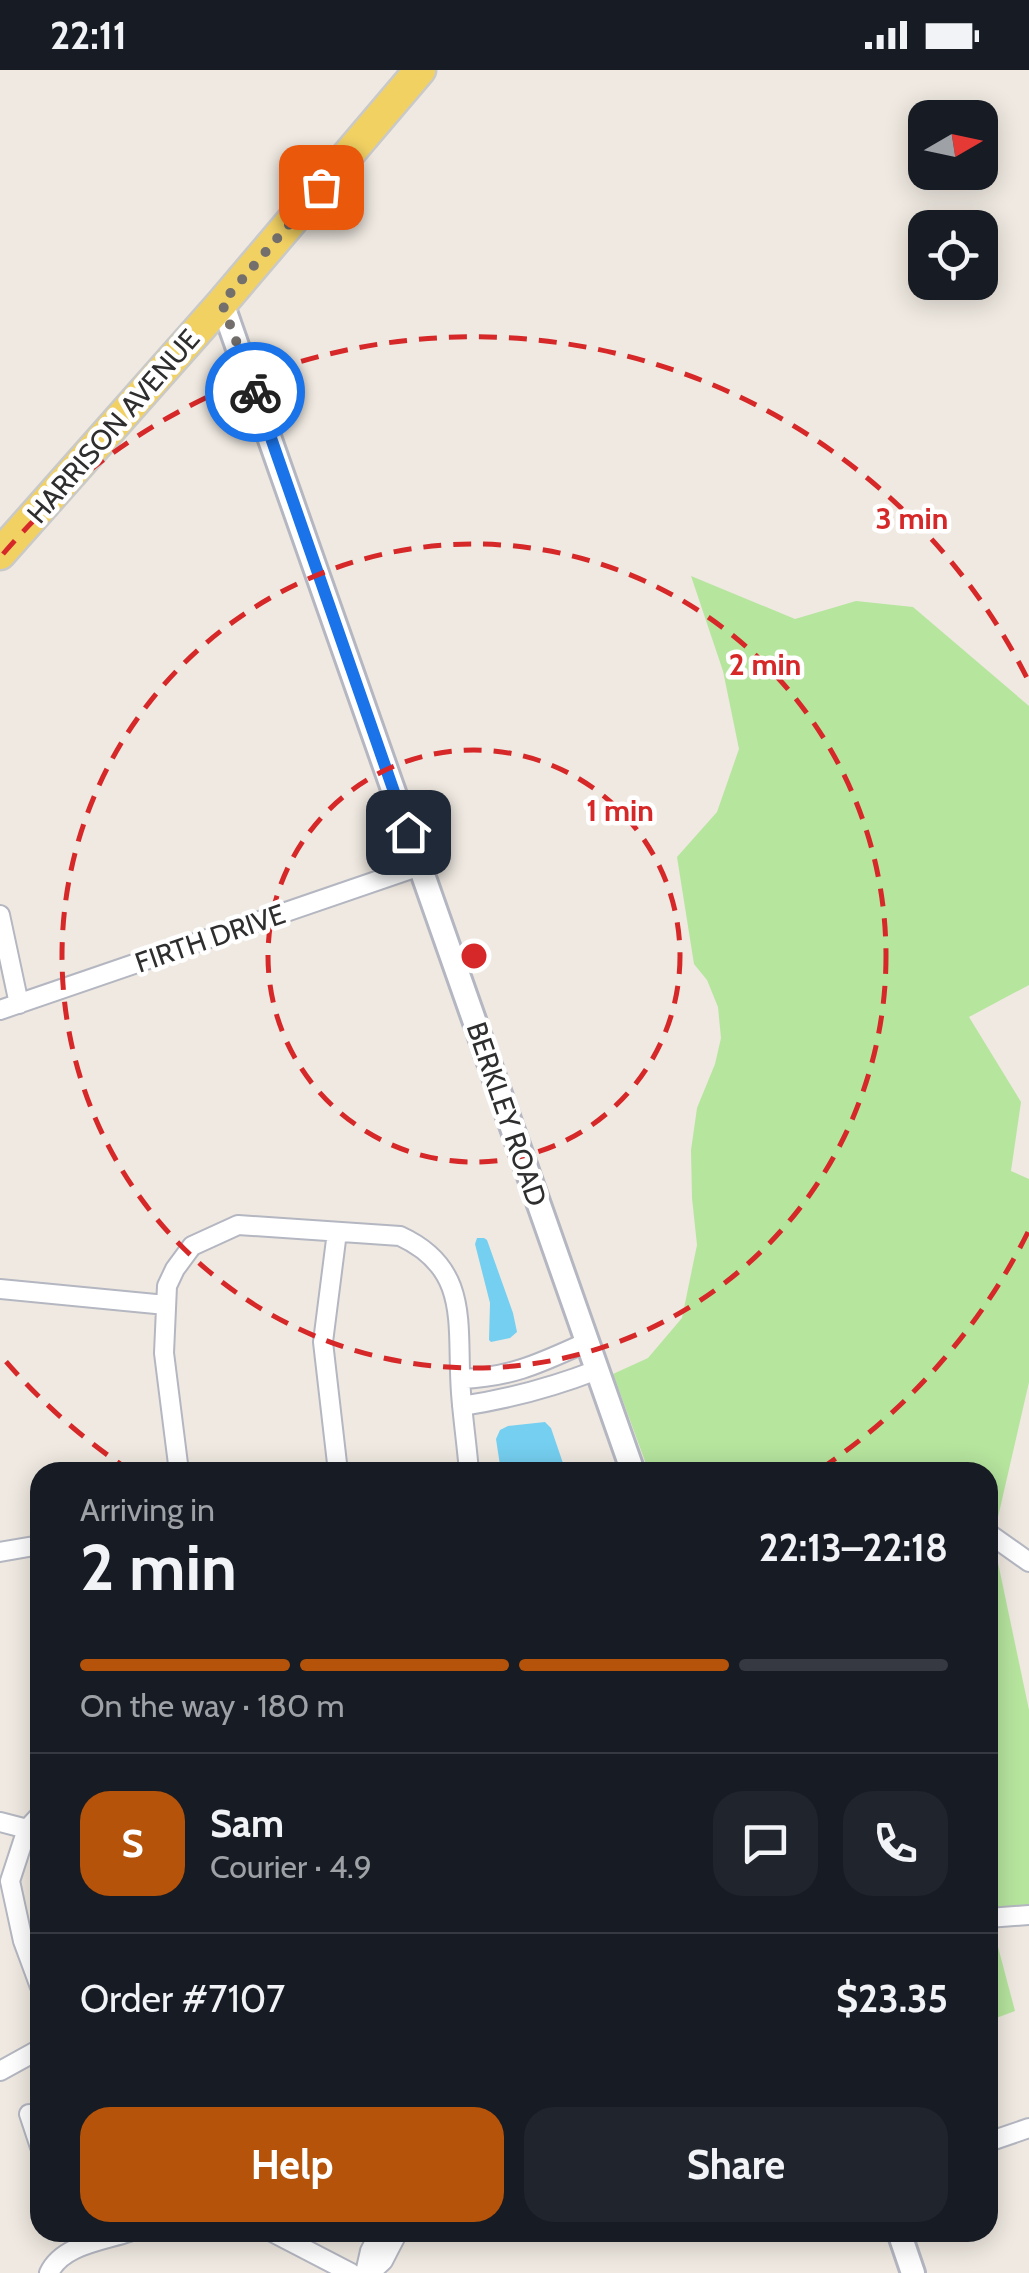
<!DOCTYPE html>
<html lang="en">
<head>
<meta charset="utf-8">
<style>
	body { margin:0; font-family:Cabin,sans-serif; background:#20242c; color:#f1f3f6; height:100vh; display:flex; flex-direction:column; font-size:38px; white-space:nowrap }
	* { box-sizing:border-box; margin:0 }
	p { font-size:32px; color:#9ea1a6 }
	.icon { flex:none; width:55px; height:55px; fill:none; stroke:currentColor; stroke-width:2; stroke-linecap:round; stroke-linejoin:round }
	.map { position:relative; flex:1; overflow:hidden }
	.side { position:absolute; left:30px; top:1392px; width:968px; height:780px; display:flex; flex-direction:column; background:#171b24; border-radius:30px; box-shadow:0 5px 25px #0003 }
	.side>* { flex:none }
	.needle { width:65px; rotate:81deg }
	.buttons { position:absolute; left:908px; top:30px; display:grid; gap:20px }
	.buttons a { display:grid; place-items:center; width:90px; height:90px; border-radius:20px; background:#171b24; box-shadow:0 5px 25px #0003; font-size:50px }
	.pin { position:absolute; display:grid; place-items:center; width:85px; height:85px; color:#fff; margin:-42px; border-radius:20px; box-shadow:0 5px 15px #0006 }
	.courier { position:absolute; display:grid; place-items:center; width:100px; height:100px; margin:-50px; border:8px solid #1a73e8; border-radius:50%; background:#fff; color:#222; box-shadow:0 2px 12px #0007 }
	.overview em { font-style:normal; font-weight:700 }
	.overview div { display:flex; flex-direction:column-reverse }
	.overview { display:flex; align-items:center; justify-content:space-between; height:170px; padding:0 50px }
	h1 { font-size:65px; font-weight:700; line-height:75px }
	.bar { display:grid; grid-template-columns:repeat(4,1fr); gap:15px 10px; align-content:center; height:120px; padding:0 50px }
	.bar i { height:12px; border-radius:8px; background:#363941 }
	.bar .current { background:#b45309 }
	.bar p { grid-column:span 4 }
	.line { display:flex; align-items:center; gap:25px; padding:0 50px; border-top:2px solid #363941 }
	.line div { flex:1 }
	.round { display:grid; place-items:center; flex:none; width:105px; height:105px; border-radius:30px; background:#20242c }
	.primary-button { display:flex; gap:20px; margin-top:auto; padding:20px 50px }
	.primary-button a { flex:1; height:115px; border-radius:30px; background:#b45309; color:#fff; font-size:40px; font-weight:700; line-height:115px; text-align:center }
	.primary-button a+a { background:#20242c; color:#f1f3f6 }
	.status { display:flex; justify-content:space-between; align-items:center; height:70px; padding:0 50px; background:#171b24; direction:ltr }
	.status svg { height:28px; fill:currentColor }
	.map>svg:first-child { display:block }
	.green { fill:#b6e59e }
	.water { fill:#75cff0 }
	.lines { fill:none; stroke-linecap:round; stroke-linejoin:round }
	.minor-casing { stroke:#b4b7c1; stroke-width:22 }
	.tertiary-casing { stroke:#b4b7c1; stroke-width:28 }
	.primary-casing { stroke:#c9c9c9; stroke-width:35 }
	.minor { stroke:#fff; stroke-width:18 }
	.tertiary { stroke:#fff; stroke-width:22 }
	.primary { stroke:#f2d163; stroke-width:30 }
	.done { stroke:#726f6d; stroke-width:10; stroke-dasharray:0 18 }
	.route { stroke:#1a73e8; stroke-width:12 }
	.ring { fill:none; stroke:#d62828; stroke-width:5; stroke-dasharray:18 12 }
	.labels { text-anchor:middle; stroke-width:9; stroke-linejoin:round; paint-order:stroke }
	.street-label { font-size:28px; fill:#2e2e2e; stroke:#fff }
	.centre { fill:#d62828; stroke:#fff; stroke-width:5 }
	.ring-label { font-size:30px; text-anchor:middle; font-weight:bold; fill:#d62828; stroke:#fff; stroke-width:9; stroke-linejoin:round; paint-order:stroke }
</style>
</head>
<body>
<div class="status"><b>22:11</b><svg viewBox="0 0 49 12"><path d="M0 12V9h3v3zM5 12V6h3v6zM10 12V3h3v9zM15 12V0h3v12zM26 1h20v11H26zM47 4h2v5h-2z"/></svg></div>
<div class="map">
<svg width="1029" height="2203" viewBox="0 0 1029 2203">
	<rect width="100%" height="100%" fill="#efe9e1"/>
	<path class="green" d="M691,506L795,549L856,531L913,537L1029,636V915L969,947L1021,1032L1011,1101L1029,1109V1312L993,1469L1029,1640V1853L993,1858L1015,1941L988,1951V1402H649L613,1304L648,1288L682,1248L697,1175L692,1128L691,1080L697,1038L715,994L721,968L718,937L707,910L694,894L677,787L717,742L739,679L723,601Z"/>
	<path class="water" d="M477,1168H484L487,1170L513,1243L517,1262L510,1268L491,1272L489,1270L490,1233L475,1174Z
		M545,1352L551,1358L566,1402H501L496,1369L500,1360L508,1356Z"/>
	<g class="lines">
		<defs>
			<path id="minor" d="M0,845L19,934
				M0,940L420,796
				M337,1162L323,1272L338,1402
				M0,1219L166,1235
				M461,1309C513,1307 540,1293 587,1272
				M462,1336C509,1329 553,1317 597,1300
				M179,1402L164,1283L167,1216L175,1199L192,1176L238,1155L400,1166C472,1199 456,1257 461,1323C463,1350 467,1376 469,1402
				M988,1463L1029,1492
				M0,1482L40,1475
				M40,1745L27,1759L10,1811L23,1871L40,1917
				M0,1752L27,1759
				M988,1848L1029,1845
				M0,2001L40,1979
				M29,2044L40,2077
				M988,2072L1029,2058
				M272,2162L351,2203
				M49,2203C62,2175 102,2171 129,2162
				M365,2203L370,2181L380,2162
				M370,2203L383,2191L398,2162"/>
			<path id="tertiary" d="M222,233L633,1402
				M899,2162L913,2203"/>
			<path id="primary" d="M0,484L222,233L420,0"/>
		</defs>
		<use href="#minor" class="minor-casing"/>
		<use href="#tertiary" class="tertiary-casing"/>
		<use href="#primary" class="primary-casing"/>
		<use href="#minor" class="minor"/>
		<use href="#tertiary" class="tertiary"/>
		<use href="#primary" class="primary"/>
	</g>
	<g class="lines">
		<path class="done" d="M255,322L222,233L321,117"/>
		<path class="route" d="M255,322L408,762"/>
	</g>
	<g class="ring">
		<circle cx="474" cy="886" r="206"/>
		<circle cx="474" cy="886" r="412"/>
		<path d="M1028 1162A619 619 0 0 1 816 1402M132 1402A619 619 0 0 1 3 1288M3 484A619 619 0 0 1 1028 610"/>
	</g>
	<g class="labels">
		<g class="street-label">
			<text transform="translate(113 356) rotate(-49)" y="10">HARRISON AVENUE</text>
			<text transform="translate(210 868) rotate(-19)" y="10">FIRTH DRIVE</text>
			<text transform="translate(507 1044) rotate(71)" y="10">BERKLEY ROAD</text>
		</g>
	</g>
	<circle cx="474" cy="886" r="15" class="centre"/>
	<g class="ring-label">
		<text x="912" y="459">3 min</text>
		<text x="765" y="605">2 min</text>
		<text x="620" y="751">1 min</text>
	</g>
</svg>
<div class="buttons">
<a><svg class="needle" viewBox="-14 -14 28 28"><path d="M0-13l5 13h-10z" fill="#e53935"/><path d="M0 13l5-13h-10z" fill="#9ea1a6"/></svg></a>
<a><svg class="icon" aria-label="locate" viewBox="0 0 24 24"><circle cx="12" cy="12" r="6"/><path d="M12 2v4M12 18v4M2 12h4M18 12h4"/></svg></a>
</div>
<div class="pin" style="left:321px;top:117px;background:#ea580c"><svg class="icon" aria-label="bag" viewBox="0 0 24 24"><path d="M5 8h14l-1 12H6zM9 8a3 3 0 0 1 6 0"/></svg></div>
<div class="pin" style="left:408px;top:762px;background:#1f2937"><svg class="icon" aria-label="home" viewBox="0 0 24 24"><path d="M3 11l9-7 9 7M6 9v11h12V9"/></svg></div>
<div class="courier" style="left:255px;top:322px"><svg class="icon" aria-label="bike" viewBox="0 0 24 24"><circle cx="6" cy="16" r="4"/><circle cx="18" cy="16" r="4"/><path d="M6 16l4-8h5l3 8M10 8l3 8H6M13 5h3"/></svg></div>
<section class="side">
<div class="overview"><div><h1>2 min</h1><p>Arriving in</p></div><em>22:13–22:18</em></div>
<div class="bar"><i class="current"></i><i class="current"></i><i class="current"></i><i></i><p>On the way · 180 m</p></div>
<div class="line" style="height:180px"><b class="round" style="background:#b45309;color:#fff">S</b><div><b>Sam</b><p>Courier · 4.9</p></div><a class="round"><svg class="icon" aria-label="chat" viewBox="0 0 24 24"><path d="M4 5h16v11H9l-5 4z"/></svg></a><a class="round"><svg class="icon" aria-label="phone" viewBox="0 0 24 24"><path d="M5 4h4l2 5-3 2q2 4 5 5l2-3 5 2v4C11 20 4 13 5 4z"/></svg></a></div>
<div class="line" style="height:130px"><div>Order #7107</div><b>$23.35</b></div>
<div class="primary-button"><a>Help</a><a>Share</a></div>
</section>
</div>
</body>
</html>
